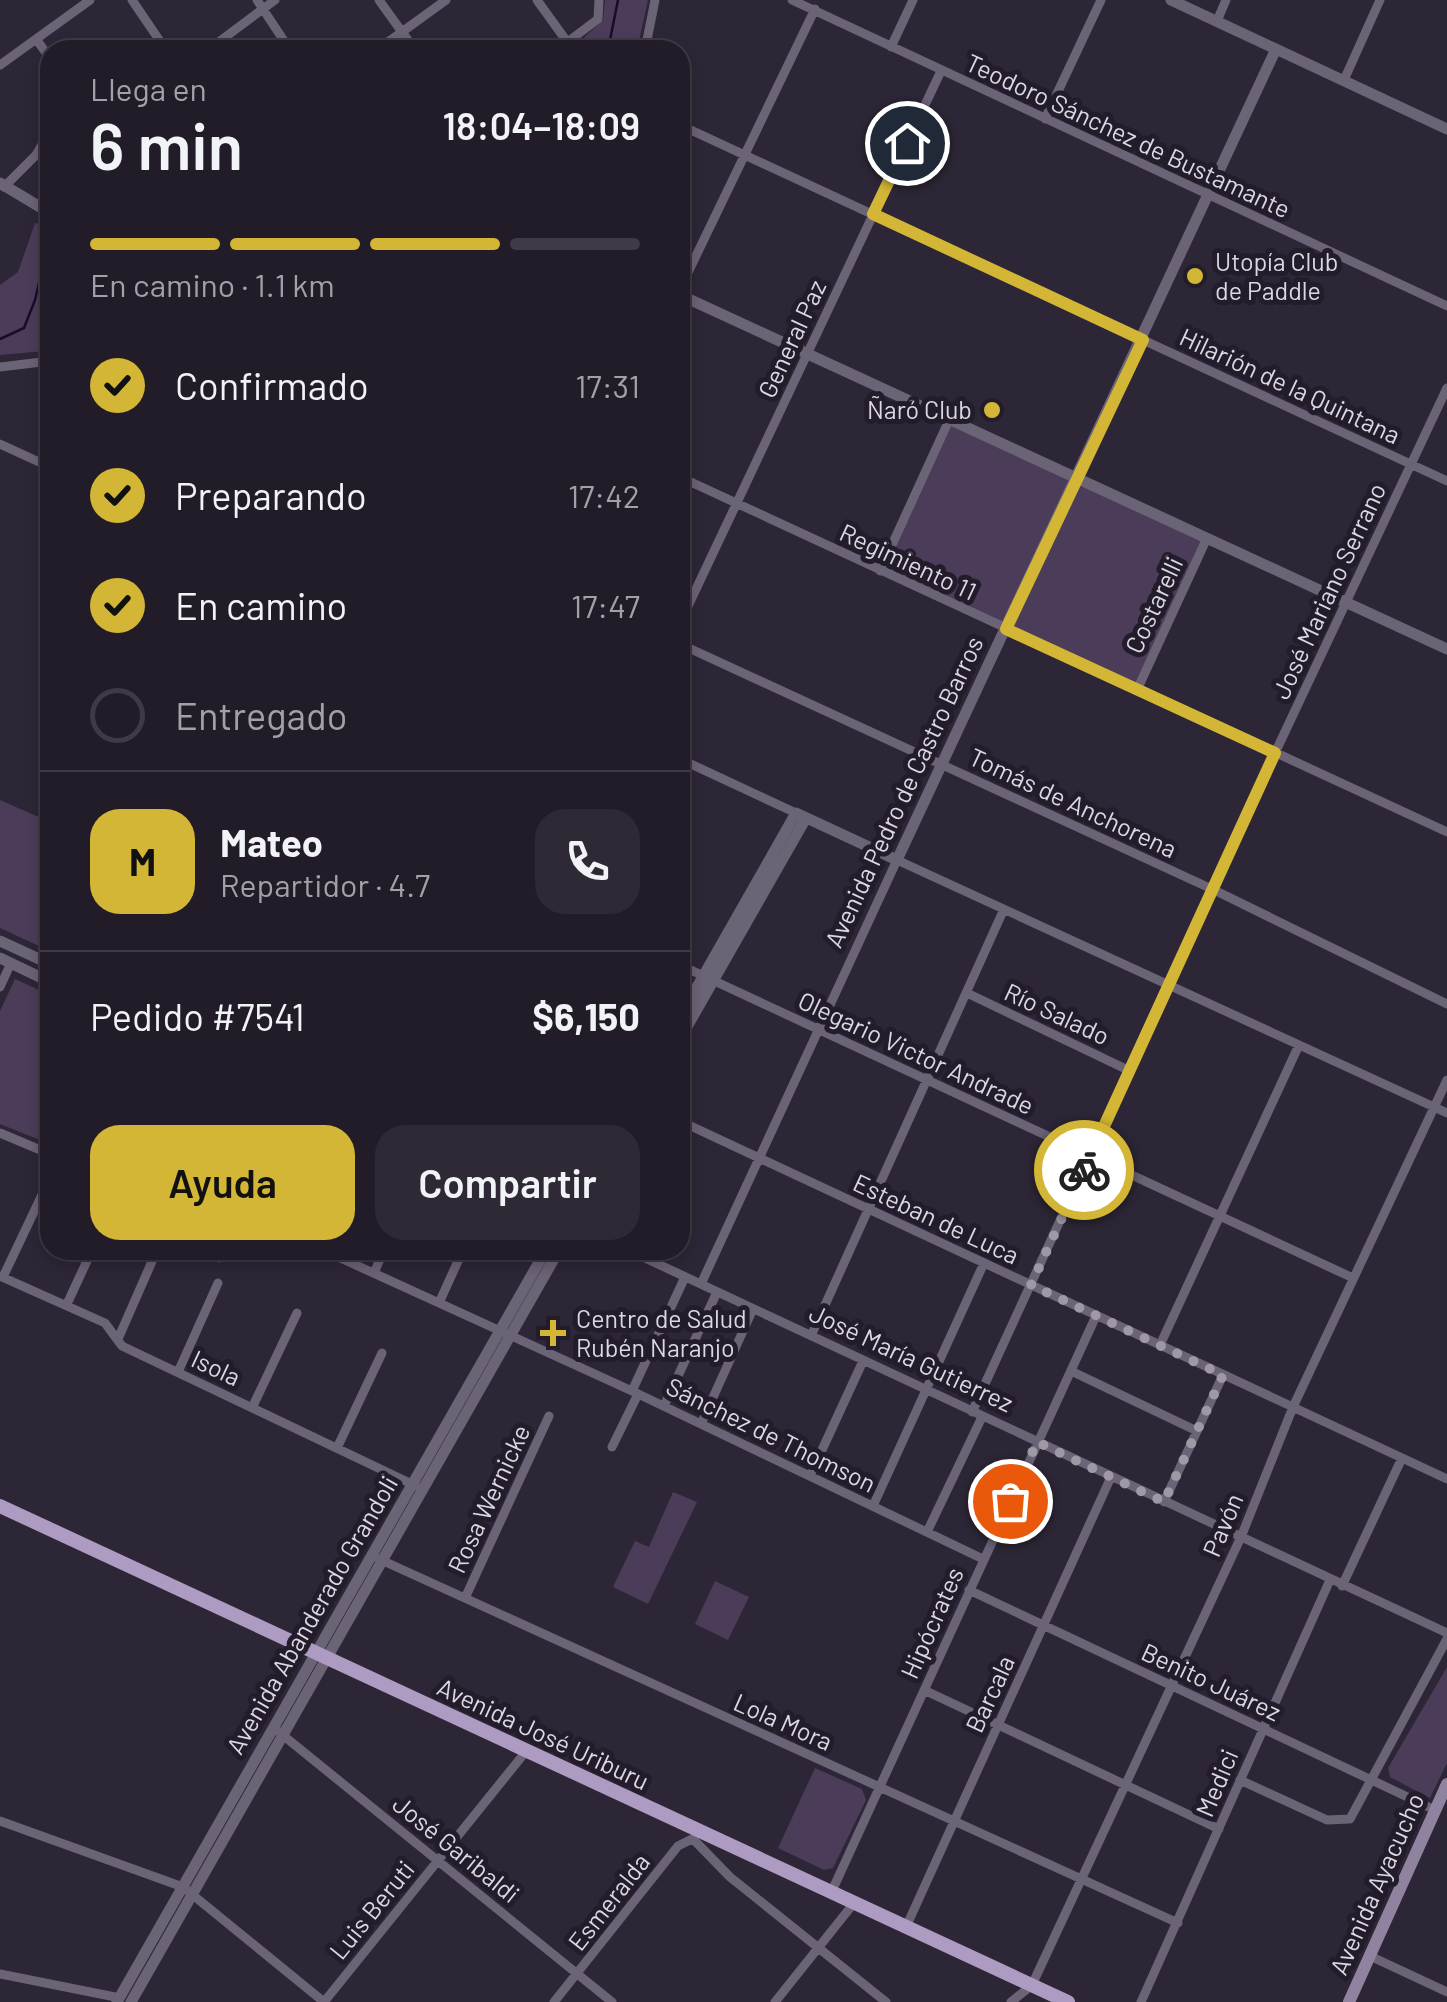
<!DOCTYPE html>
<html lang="es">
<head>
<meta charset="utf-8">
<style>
	body { margin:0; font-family:Barlow,sans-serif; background:#2e2934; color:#f1f3f6; height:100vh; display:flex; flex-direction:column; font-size:38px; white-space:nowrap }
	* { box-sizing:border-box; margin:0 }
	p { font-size:32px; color:#a2a1a8 }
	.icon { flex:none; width:55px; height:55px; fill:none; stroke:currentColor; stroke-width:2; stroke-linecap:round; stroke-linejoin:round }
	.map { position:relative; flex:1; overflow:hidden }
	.sheet { position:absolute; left:40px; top:40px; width:650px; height:1220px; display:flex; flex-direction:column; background:#221c28; border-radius:30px; box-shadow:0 5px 15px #0003,0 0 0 2px #3f3a45 }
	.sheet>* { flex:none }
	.pin { position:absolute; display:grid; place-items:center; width:85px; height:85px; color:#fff; margin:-42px; border:5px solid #fff; border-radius:50%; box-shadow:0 2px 10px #0007 }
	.courier { position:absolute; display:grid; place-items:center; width:100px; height:100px; margin:-50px; border:8px solid #d3b635; border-radius:50%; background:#fff; color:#222; box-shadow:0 2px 12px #0007 }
	.head em { font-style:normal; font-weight:600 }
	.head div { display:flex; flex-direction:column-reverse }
	.head { display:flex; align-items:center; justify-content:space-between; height:170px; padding:0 50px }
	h1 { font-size:65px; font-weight:600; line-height:75px }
	.bar { display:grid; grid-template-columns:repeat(4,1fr); gap:15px 10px; align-content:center; height:120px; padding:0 50px }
	.bar i { height:12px; border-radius:8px; background:#3f3a45 }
	.bar .current { background:#d3b635 }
	.bar p { grid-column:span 4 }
	.line { display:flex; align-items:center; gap:25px; padding:0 50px; border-top:2px solid #3f3a45 }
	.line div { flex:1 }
	.round { display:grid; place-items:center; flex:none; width:105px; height:105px; border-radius:30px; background:#2e2934 }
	ol { padding:0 50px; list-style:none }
	li { display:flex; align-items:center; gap:30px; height:110px }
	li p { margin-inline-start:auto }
	li .icon { padding:10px; border-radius:50%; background:#d3b635; color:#111; stroke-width:4 }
	li:last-child { color:#a2a1a8 }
	li i { width:55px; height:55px; border:5px solid #3f3a45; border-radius:50% }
	.cta { display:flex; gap:20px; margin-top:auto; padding:20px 50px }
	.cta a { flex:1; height:115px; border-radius:30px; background:#d3b635; color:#111; font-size:40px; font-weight:600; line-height:115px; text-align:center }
	.cta a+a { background:#2e2934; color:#f1f3f6 }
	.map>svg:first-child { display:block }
	.green { fill:#4b3d5a }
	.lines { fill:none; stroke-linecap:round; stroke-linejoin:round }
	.stream { stroke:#1c092c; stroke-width:2.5 }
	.minor { stroke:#6b6376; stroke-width:9 }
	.tertiary { stroke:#6b6376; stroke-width:11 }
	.secondary { stroke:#9083a0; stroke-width:12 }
	.primary { stroke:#ad9bc2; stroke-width:14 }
	.done { stroke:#9f99a6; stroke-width:10; stroke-dasharray:0 18 }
	.route { stroke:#d3b635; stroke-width:12 }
	.poi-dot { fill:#d3b635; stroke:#231c2b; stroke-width:4 }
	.labels { text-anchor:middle; stroke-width:10; stroke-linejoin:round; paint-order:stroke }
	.street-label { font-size:25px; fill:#dcd7e2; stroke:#231c2b }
	.poi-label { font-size:25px; fill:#dcd7e2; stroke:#231c2b; text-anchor:start }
</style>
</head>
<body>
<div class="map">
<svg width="1447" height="2002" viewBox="0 0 1447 2002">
	<rect width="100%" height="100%" fill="#2d2636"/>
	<path class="green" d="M605,0H648L637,50H580L577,44L603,20Z
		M35,223L50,227V347L45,351L0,355V285L18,272Z
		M950,418L1207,538L1137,690L880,571Z
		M0,800L50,822V951L0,928Z
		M15,979L50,995V1144L0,1124V1011Z
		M673,1492L697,1502L648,1604L613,1587L635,1541L649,1547Z
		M715,1581L749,1597L728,1640L695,1624Z
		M1447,1667V1763L1430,1798L1390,1777L1388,1768Z
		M815,1768L862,1789L866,1800L833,1868L824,1870L778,1848Z"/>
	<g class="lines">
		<path class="stream" d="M608,50L618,0
			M0,339L24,328L35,300L50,237"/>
		<path class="minor" d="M132,0L166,50
			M257,0L290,50
			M379,0L415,50
			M537,0L573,50
			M792,0L1447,306
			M1217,21L1226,0
			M36,39L50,58
			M891,47L913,0
			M208,50L275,0
			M377,50L446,0
			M557,50L598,19L599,0
			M645,50L655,0
			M0,65L90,0
			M1344,80L1380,0
			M1045,119L1101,0
			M680,125L1447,481
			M4,187L36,155L50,131
			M680,289L815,9
			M0,367L50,361
			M0,444L50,467
			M680,477L1447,832
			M880,571L950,418
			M680,623L941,71
			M680,644L1214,890L1447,1004
			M1137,690L1207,538
			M680,759L796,813
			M680,965L1353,1278
			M0,987L11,963
			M967,993L1130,1071
			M680,1121L1447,1479
			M0,1133L50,1154
			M201,1250L219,1258
			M323,1250L632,1391L983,1559
			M628,1250L1447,1633
			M374,1273L384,1250
			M0,1276L105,1323L122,1346L416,1486
			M3,1277L50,1178
			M701,1284L897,860L1447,1113
			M439,1303L463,1250
			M67,1304L92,1250
			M811,1336L1004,909
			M118,1339L157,1250
			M1160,1345L1299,1045
			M1071,1371L1197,1431
			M178,1372L218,1283
			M632,1391L685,1277
			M664,1406L717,1292
			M252,1408L297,1313
			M972,1412L1275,753L1447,388
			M701,1424L753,1309
			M612,1447L638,1394
			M337,1448L382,1353
			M810,1476L863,1361
			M1164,1502L1223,1375
			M873,1506L984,1263
			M927,1532L982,1417
			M379,1559L1178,1923
			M1342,1586L1402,1458
			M969,1590L1435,1810
			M465,1598L549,1416
			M924,1690L1219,1829
			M274,1728L612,2002
			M1240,1780L1327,1820L1350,1819L1447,1639
			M0,1821L183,1887L324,2002
			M693,1839L730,1877L886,2002
			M831,1893L1096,1316
			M906,1927L1111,1477
			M1370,1956L1447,1992
			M0,1974L120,1998
			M324,2002L527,1750
			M554,2002L678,1846L694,1838
			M775,2002L854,1903
			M1011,2002L1032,1985L1241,1537L1293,1407L1447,1080
			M1141,2002L1330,1580"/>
		<path class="tertiary" d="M1171,0L1447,129
			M0,183L50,213
			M680,295L1447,649
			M0,941L50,964
			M0,958L50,982
			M680,1017L796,813L897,860L1276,49
			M680,1039L806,818
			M117,2002L546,1250
			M131,2002L559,1250"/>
		<path class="secondary" d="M1349,2002L1447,1784"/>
		<path class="primary" d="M0,1506L1068,2002"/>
	</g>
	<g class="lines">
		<path class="done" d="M1010,1501L1037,1442L1164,1502L1223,1375L1031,1285L1084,1170"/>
		<path class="route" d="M907,143L873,214L1143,340L1006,629L1275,753L1084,1170"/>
	</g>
	<g class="poi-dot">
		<circle cx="1195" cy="276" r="10"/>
		<circle cx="992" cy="410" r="10"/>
		<path d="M548 1318h10v10h10v10h-10v10h-10v-10h-10v-10h10z"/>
	</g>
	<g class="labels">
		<g class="street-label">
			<text transform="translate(1128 136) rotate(25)" y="9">Teodoro Sánchez de Bustamante</text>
			<text transform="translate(792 339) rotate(-65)" y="9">General Paz</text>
			<text transform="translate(1290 386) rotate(25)" y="9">Hilarión de la Quintana</text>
			<text transform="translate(908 562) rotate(25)" y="9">Regimiento 11</text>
			<text transform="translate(1329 591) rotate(-65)" y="9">José Mariano Serrano</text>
			<text transform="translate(1154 605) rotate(-65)" y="9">Costarelli</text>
			<text transform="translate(904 792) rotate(-65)" y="9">Avenida Pedro de Castro Barros</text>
			<text transform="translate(1073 803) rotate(25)" y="9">Tomás de Anchorena</text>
			<text transform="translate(1057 1014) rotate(25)" y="9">Río Salado</text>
			<text transform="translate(916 1053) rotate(25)" y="9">Olegario Victor Andrade</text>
			<text transform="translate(936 1219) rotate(25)" y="9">Esteban de Luca</text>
			<text transform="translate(911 1358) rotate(25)" y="9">José María Gutierrez</text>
			<text transform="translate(216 1368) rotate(25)" y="9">Isola</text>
			<text transform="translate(771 1435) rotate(26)" y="9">Sánchez de Thomson</text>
			<text transform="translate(489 1499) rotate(-65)" y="9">Rosa Wernicke</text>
			<text transform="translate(1223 1525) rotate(-67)" y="9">Pavón</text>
			<text transform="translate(312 1615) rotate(-60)" y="9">Avenida Abanderado Grandoli</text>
			<text transform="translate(932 1623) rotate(-66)" y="9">Hipócrates</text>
			<text transform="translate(1211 1682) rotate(25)" y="9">Benito Juárez</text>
			<text transform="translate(990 1694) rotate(-65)" y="9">Barcala</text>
			<text transform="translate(783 1722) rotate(24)" y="9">Lola Mora</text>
			<text transform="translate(543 1734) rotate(25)" y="9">Avenida José Uriburu</text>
			<text transform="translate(1217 1783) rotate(-67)" y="9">Medici</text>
			<text transform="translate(456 1849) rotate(39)" y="9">José Garibaldi</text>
			<text transform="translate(1377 1884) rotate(-66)" y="9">Avenida Ayacucho</text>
			<text transform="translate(609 1902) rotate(-52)" y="9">Esmeralda</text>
			<text transform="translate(372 1910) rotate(-51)" y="9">Luis Beruti</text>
		</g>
		<g class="poi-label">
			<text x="1215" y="271">Utopía Club<tspan x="1215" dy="29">de Paddle</tspan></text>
			<text x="972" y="419" text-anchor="end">Ñaró Club</text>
			<text x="576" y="1328">Centro de Salud<tspan x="576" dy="29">Rubén Naranjo</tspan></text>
		</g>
	</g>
</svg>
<div class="pin" style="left:1010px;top:1501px;background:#ea580c"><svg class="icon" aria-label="bag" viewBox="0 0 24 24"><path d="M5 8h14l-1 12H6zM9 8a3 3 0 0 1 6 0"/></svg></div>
<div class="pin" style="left:907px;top:143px;background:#1f2937"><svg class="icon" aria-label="home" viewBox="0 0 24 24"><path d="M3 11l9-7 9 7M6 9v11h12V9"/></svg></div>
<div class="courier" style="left:1084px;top:1170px"><svg class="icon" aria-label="bike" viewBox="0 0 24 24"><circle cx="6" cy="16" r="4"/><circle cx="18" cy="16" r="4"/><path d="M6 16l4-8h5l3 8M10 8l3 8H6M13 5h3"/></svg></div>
<section class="sheet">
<div class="head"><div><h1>6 min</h1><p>Llega en</p></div><em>18:04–18:09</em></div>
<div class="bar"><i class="current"></i><i class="current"></i><i class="current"></i><i></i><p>En camino · 1.1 km</p></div>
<ol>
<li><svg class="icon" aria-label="check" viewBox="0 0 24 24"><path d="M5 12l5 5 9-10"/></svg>Confirmado<p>17:31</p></li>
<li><svg class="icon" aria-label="check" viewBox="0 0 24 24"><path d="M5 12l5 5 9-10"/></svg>Preparando<p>17:42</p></li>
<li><svg class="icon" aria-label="check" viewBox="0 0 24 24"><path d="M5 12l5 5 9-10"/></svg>En camino<p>17:47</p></li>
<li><i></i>Entregado</li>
</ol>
<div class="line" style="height:180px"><b class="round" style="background:#d3b635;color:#111">M</b><div><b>Mateo</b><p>Repartidor · 4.7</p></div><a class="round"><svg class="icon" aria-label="phone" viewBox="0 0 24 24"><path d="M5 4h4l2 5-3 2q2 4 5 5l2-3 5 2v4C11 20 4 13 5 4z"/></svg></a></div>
<div class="line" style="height:130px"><div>Pedido #7541</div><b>$6,150</b></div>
<div class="cta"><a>Ayuda</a><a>Compartir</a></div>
</section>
</div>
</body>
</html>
